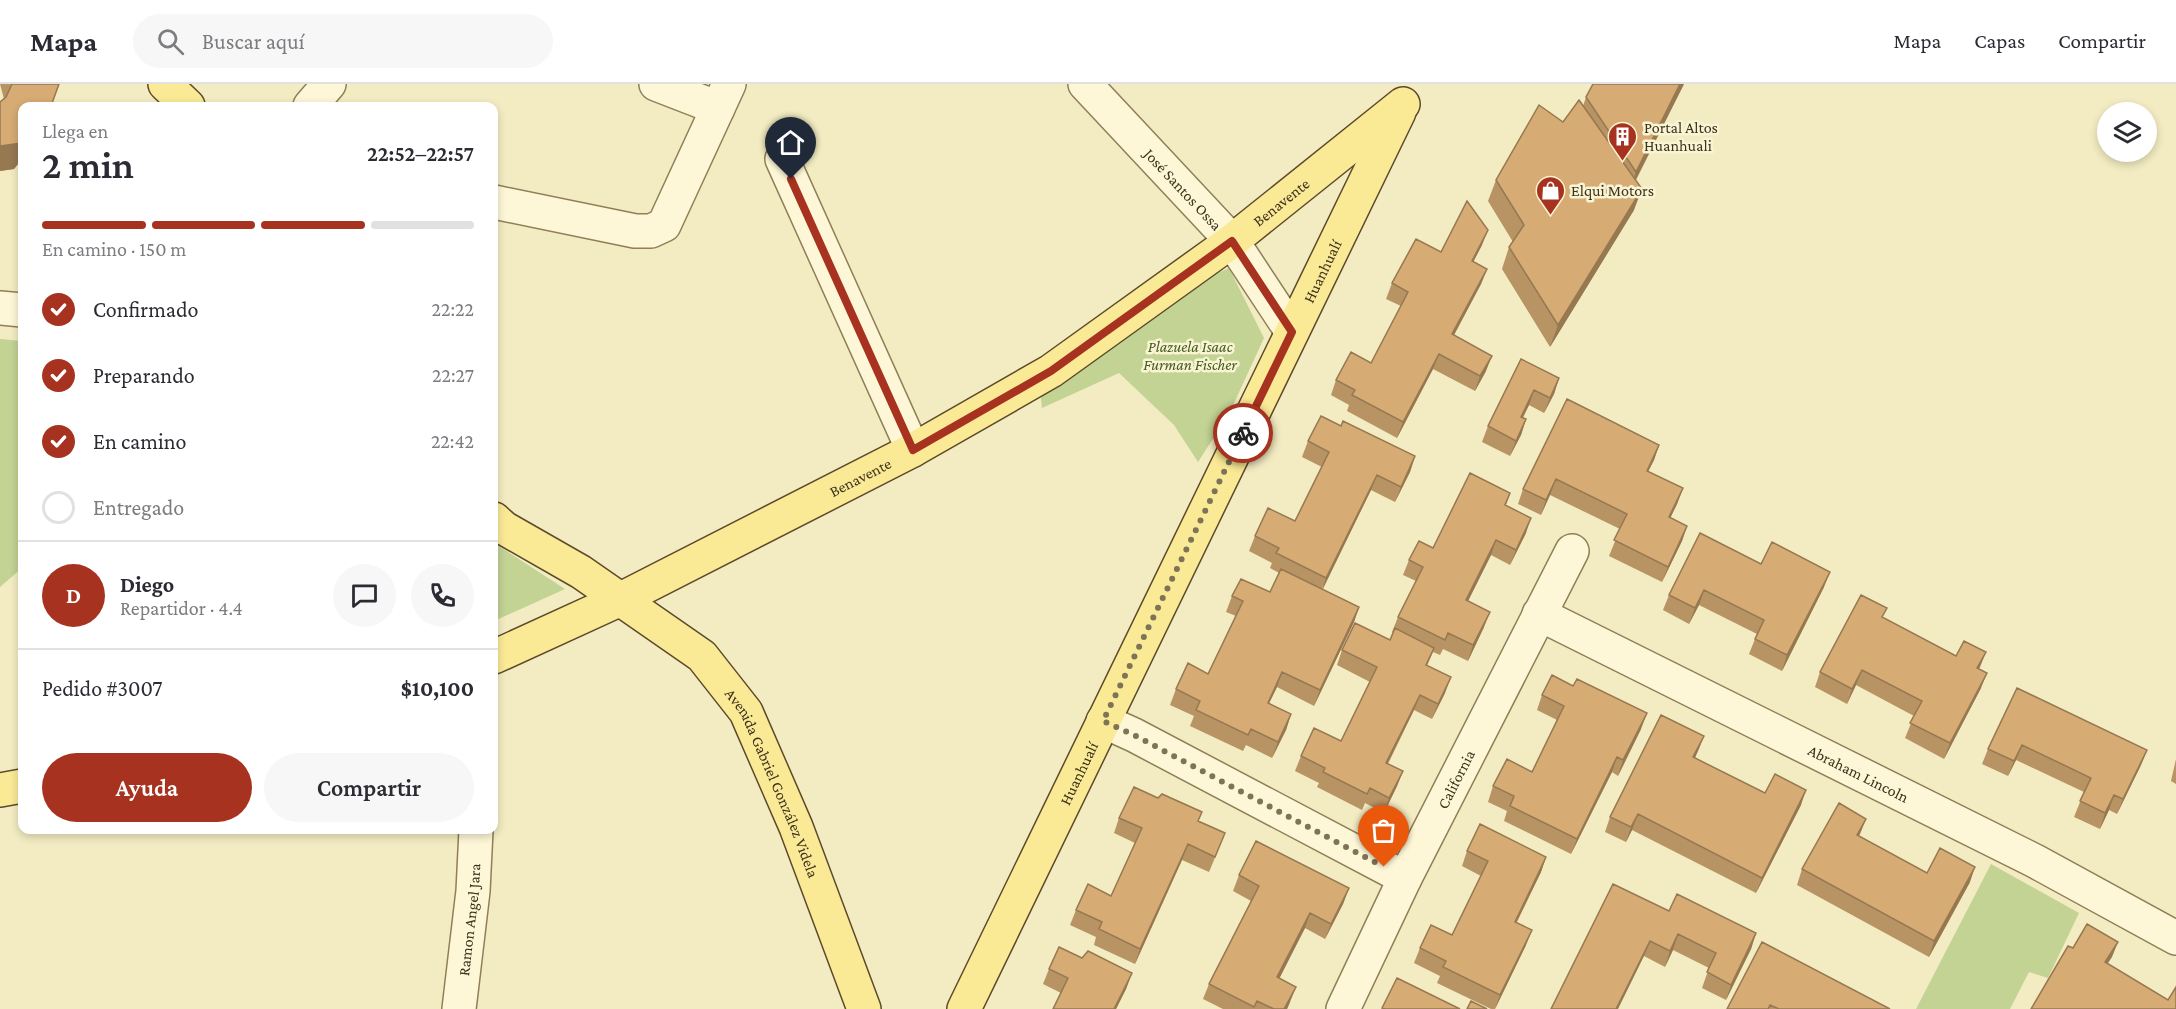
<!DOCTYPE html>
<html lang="es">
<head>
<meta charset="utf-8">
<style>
	body { margin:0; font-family:"Crimson Pro",serif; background:#f7f7f7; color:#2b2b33; height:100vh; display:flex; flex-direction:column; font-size:22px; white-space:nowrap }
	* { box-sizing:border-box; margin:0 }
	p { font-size:20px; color:#7c7c81 }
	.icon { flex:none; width:33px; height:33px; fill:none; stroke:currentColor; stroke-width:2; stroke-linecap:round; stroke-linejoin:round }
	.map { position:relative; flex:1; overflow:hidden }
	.drawer { position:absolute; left:18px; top:18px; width:480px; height:732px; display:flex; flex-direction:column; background:#fff; border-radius:12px; box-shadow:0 3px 9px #0003 }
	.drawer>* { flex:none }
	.fabs { position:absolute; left:2097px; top:18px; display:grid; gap:12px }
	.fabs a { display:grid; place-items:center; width:60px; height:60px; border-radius:50%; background:#fff; box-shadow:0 3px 9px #0003; font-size:30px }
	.pin { position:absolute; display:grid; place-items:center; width:51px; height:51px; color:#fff; margin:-62px -26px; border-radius:50% 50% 50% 0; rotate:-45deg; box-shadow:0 0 6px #0007 }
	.pin .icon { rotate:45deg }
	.courier { position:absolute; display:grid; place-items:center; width:60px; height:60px; margin:-30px; border:4px solid #a6321f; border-radius:50%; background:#fff; color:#222; box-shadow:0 2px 8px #0007 }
	.overview em { font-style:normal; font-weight:600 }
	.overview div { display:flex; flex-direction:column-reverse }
	.overview { display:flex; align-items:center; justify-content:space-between; height:102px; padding:0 24px }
	h1 { font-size:39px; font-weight:600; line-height:45px }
	.bar { display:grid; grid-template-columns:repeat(4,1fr); gap:9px 6px; align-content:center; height:72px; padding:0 24px }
	.bar i { height:8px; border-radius:4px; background:#e1e1e2 }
	.bar .on { background:#a6321f }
	.bar p { grid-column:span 4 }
	.line { display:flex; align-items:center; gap:15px; padding:0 24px; border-top:2px solid #e1e1e2 }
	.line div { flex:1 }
	.round { display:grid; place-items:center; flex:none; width:63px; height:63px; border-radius:32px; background:#f7f7f7 }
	ol { padding:0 24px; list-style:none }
	li { display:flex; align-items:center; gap:18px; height:66px }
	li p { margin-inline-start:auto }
	li .icon { padding:6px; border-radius:50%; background:#a6321f; color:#fff; stroke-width:4 }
	li:last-child { color:#7c7c81 }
	li i { width:33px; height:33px; border:3px solid #e1e1e2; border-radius:50% }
	.primary-button { display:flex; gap:12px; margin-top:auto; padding:12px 24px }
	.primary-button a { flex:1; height:69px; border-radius:36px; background:#a6321f; color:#fff; font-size:24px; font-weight:600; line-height:69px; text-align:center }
	.primary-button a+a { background:#f7f7f7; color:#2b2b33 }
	header { display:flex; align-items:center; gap:36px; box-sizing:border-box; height:84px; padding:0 30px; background:#fff; border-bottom:2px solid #e1e1e2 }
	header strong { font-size:28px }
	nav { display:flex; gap:33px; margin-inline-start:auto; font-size:21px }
	.search { width:420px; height:54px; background:#f7f7f7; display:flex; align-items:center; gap:15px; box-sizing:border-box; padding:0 21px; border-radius:33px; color:#7c7c81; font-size:22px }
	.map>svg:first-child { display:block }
	.green { fill:#c2d394 }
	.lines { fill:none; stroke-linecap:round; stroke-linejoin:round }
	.minor-casing { stroke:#907e57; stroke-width:36 }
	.major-casing { stroke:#5d4a2b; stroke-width:36 }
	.minor { stroke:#fdf7d7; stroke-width:33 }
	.major { stroke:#faea96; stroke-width:33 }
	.wall { fill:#b89364 }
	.shaded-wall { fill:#967851 }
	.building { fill:#d6ab74; stroke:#967851; stroke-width:1.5 }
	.done { stroke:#7d7357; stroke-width:6; stroke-dasharray:0 10.8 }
	.route { stroke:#a6321f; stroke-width:8 }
	.labels { text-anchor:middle; stroke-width:5; stroke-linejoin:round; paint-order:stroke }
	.poi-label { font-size:16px; fill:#3e321d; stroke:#f9f4d3; text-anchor:start }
	.street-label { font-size:16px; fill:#3e321d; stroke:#f9f4d3 }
	.park-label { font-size:16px; font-style:italic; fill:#455d21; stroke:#f9f4d3 }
</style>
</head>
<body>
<header>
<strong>Mapa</strong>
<div class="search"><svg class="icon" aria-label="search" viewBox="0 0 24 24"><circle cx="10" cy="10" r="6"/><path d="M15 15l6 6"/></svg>Buscar aquí</div>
<nav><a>Mapa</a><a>Capas</a><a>Compartir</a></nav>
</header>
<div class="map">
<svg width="2176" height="925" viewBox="0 0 2176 925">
	<rect width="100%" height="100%" fill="#f3ecc2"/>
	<path class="green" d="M1229,184L1264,254L1229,330L1198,378L1174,341L1119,289L1042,324L1039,293L1182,204Z
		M0,255L22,257V484L0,503Z
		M494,459L565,505L494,537Z
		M1991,780L2079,829L2048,894L2029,888L2010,925H1916Z"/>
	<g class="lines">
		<defs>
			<g id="minor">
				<path d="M656,0L718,24"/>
				<path id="s1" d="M1085,0L1232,157L1292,248"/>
				<path d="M310,22L329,0"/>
				<path d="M782,75L913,366"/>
				<path d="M494,118L635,147H651L664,141L729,0"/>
				<path d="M0,224L22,226"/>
				<path id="s2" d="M1539,530L2035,777L2176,854"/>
				<path d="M1103,637L1134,651L1405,794"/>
				<path id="s3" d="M459,925L473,807L476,746"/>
				<path id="s4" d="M1343,925L1405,794L1572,467"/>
			</g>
			<g id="major">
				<path d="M165,0L188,22"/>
				<path id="s5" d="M494,435L504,444L581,488L702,572L746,628L796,743L864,925"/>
				<path id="s6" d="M494,573L621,515L913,366L1051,287L1232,157L1403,20"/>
				<path d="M0,706L22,702"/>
				<path id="s7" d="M964,925L1399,28"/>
			</g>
		</defs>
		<use href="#minor" class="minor-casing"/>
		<use href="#major" class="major-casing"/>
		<use href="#minor" class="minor"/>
		<use href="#major" class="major"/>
	</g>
	<path class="wall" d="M0,0H59L22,22V75L14,85L0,87V18L4,15Z
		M1684,0L1636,96L1634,126L1550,263L1502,185L1509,163L1513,158L1488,117L1496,96L1563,38L1583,22L1586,13Z
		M1482,161L1473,178L1487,185L1481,200L1454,251L1486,287L1475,307L1433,285L1397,354L1347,327L1349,321L1331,311L1336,296L1371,279L1401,222L1386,215L1392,199L1441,168Z
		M1521,275L1559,294L1554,310L1544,329L1529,321L1523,334L1526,335L1521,351L1510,372L1482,358L1488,342Z
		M1341,342L1415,372L1410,388L1395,418L1371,406L1322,505L1359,523L1354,538L1314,622L1277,603L1269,619L1291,630L1286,646L1272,674L1246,661L1243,667L1190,642L1194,632L1170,621L1176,605L1208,590L1236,532L1226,528L1232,512L1270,508L1279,489L1270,484L1272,479L1249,467L1255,452L1295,437L1322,383L1302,373L1308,357Z
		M1659,361L1654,376L1648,387L1683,404L1677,420L1670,434L1687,442L1682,457L1662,498L1609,472L1620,445L1550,411L1541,431L1518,420L1523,405Z
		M1510,409L1506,421L1526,449L1510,481L1491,471L1468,517L1484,543L1468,577L1443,565L1440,571L1433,568L1427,582L1445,609L1432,635L1414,626L1388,680L1403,687L1397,702L1384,729L1365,719L1362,726L1317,703L1319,699L1295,687L1301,672L1341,657L1370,598L1337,581L1342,566L1390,556L1393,549L1392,548L1398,533L1416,497L1403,491L1409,476L1433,464Z
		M1761,480L1824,503L1782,587L1749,570L1757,550L1699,521L1689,540L1663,526L1669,511Z
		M1883,534L1979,585L1981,604L1944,675L1905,654L1914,632L1856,601L1847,620L1815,603L1820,588Z
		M2017,604L2147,666L2141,681L2117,730L2109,726L2100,745L2074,733L2084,708L2016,676L2008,692L1982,680L1988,665Z
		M1542,611L1641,645L1618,692L1612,688L1571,770L1504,737L1507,727L1488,718L1493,702L1532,688L1557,636L1537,626Z
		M1704,652L1695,674L1765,709L1801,721L1756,809L1632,746L1626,758L1605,748L1610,733Z
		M2176,675V700L2171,697Z
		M1119,734L1198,737L1219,764L1209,788L1182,776L1135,880L1094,861L1096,853L1070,841L1076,826L1111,812L1135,759L1114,749Z
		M1859,752L1927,789L1970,798L1929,873L1797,801L1802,785Z
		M1467,767L1546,773L1541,788L1517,838L1526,861L1495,925H1491L1437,899L1440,892L1414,879L1420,864L1452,851L1481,792L1462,782Z
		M1239,791L1349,804L1343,820L1325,855L1305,844L1279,894L1290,918L1287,925H1223L1203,915L1209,900L1251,817L1233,807Z
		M1669,827L1756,849L1751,865L1726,916L1702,904L1709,884L1673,866L1665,883L1644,872L1551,925Z
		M1762,858L1890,925H1727Z
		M1082,874L1132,889L1126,905L1116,925H1053L1061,909L1043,900L1049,885Z"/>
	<path class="shaded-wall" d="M1680,0H1684L1626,115L1636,88Z
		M22,59V75L14,85L0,87V62Z
		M1642,105L1634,126L1550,263L1558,241Z
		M1488,146L1482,161L1466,192L1472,177Z
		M1487,185L1481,200L1446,266L1452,250Z
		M1439,270L1433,285L1397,354L1403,338Z
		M1492,272L1486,287L1475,307L1480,292Z
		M1559,294L1554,310L1544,329L1550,314Z
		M1534,306L1529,321L1515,348L1521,333Z
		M1526,335L1521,351L1510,372L1516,357Z
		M1659,361L1654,376L1641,402L1647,387Z
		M1415,372L1410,388L1395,418L1401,403Z
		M1377,391L1371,406L1321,509L1326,494Z
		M1556,395L1550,411L1541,431L1546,416Z
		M1683,404L1677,420L1663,449L1669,433Z
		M1531,434L1526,449L1510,481L1516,466Z
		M1687,442L1682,457L1662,498L1668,483Z
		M1496,456L1491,471L1461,531L1466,516Z
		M1830,488L1824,503L1782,587L1787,571Z
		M1704,506L1699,521L1689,540L1695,524Z
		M1359,523L1354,538L1314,622L1320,606Z
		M1490,528L1484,543L1468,577L1473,561Z
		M1986,568L1980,583L1972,599L1977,584Z
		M1862,586L1856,601L1847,620L1852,605Z
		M1282,588L1277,603L1262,634L1268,619Z
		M1987,589L1981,604L1944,675L1950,659Z
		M1451,593L1445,609L1432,635L1438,620Z
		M1420,611L1414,626L1380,694L1386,679Z
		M1647,629L1641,645L1618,692L1623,676Z
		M1291,630L1286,646L1272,674L1278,658Z
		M1704,652L1698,667L1688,688L1693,673Z
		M2022,661L2016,676L2008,692L2014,677Z
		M2147,666L2141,681L2117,730L2123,715Z
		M1617,673L1612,688L1571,770L1577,755Z
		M1403,687L1397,702L1384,729L1389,714Z
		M1806,706L1801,721L1756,809L1762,794Z
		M2114,711L2109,726L2100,745L2105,729Z
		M1638,730L1632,746L1626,758L1631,743Z
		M1866,735L1860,750L1852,766L1857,751Z
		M1188,760L1182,776L1135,880L1140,865Z
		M1546,773L1541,788L1509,853L1515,838Z
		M1975,783L1970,798L1929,873L1934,857Z
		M1349,804L1343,820L1325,855L1331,840Z
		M1310,829L1305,844L1272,909L1277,893Z
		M1532,846L1526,861L1495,925L1500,911Z
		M1756,849L1751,865L1726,916L1731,901Z
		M1678,850L1673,866L1665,883L1670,867Z
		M1650,857L1644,872L1618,925H1616Z
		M2118,858L2112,873L2099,893L2105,878Z
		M1132,889L1126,905L1116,925H1114Z
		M1296,903L1290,918L1287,925H1284Z"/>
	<path class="building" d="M12,0H59L51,22H22V59L0,62V18L6,13Z
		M1593,0H1680L1636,88L1586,13Z
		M1579,16L1642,105L1558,241L1509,163L1524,141L1496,96L1539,21L1563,38Z
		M1467,117L1488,146L1472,177L1487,185L1452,250L1492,272L1480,292L1439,270L1403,338L1352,311L1355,306L1336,296L1351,268L1371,279L1408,208L1392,199L1416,155L1441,168Z
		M1521,275L1559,294L1550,314L1534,306L1521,333L1526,335L1516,357L1488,342Z
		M1567,315L1659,361L1647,387L1683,404L1669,433L1687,442L1668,483L1614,456L1627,430L1556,395L1546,416L1523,405Z
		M1321,332L1341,342L1343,337L1415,372L1401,403L1377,391L1326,494L1276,469L1279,464L1255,452L1268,424L1295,437L1329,368L1308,357Z
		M1470,389L1510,409L1505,421L1531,434L1516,466L1496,456L1466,516L1490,528L1473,561L1448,549L1445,556L1398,533L1423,483L1409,476L1419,457L1433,464Z
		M1700,449L1761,480L1772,458L1830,488L1787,571L1755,555L1764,536L1704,506L1695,524L1669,511Z
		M1281,485L1359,523L1320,606L1282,588L1268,619L1291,630L1278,658L1251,645L1248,651L1196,626L1200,617L1176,605L1188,579L1208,590L1243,517L1232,512L1241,495L1270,508Z
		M1861,511L1887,524L1882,533L1956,572L1964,557L1986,568L1977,584L1987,589L1950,659L1910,639L1922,617L1862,586L1852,605L1820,588Z
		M1355,539L1390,556L1395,544L1434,564L1426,581L1451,593L1438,620L1420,611L1386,679L1403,687L1389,714L1370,704L1367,710L1323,688L1325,684L1301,672L1314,644L1341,657L1377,583L1342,566Z
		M1552,591L1573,602L1577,595L1647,629L1623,676L1617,673L1577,755L1510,722L1514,712L1493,702L1507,675L1532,688L1564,622L1542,611Z
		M2017,604L2147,666L2123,715L2114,711L2105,729L2080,717L2091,694L2022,661L2014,677L1988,665Z
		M1661,631L1704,652L1693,673L1765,709L1775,690L1806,706L1762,794L1638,730L1631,743L1610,733Z
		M1134,703L1158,714L1162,710L1202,728L1198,737L1225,749L1215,773L1188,760L1140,865L1099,845L1102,838L1076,826L1088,800L1111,812L1142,744L1119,734Z
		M1839,719L1866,735L1857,751L1927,789L1940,764L1975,783L1934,857L1802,785Z
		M1480,740L1546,773L1515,838L1532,846L1500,911L1443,883L1446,877L1420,864L1431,841L1452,851L1488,777L1467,767Z
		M1256,757L1349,804L1331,840L1310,829L1277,893L1296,903L1284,925H1274L1257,917L1254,923L1209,900L1259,802L1239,791Z
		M1613,800L1669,827L1677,810L1756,849L1731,901L1707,888L1716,869L1678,850L1670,867L1650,857L1616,925H1551Z
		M2087,840L2118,858L2105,878L2168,916L2176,903V925H2031L2068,862L2073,864Z
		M1762,858L1890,925H1779L1770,921L1768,925H1727Z
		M1059,863L1082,874L1088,867L1132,889L1114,925H1053L1068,894L1049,885Z
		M1397,894L1460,925H1385L1382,924Z
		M1471,917L1487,925H1467Z"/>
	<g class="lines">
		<path class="done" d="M1243,349L1103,637L1134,651L1384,783"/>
		<path class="route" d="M791,95L913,366L1051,287L1232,157L1292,248L1243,349"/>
	</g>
	<defs>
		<symbol id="building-pin" viewBox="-11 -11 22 30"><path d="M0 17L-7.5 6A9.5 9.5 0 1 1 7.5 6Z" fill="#a6321f" stroke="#f9f4d3"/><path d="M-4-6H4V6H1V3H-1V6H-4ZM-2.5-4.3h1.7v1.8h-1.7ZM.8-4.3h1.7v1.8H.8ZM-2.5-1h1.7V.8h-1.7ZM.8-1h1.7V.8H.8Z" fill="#fff"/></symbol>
		<symbol id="shop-pin" viewBox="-11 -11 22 30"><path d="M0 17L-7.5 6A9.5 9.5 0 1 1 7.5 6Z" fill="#a6321f" stroke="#f9f4d3"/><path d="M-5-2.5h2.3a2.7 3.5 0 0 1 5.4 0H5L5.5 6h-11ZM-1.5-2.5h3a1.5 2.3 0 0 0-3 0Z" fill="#fff"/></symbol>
	</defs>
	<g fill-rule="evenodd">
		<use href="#building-pin" x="1606" y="36" width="33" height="45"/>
		<use href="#shop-pin" x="1534" y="90" width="33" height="45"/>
	</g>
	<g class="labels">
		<g class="poi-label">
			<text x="1644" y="49">Portal Altos<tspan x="1644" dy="18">Huanhuali</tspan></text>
			<text x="1571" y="112">Elqui Motors</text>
		</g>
		<g class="street-label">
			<text dy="6" stroke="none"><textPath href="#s1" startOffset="144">José Santos Ossa</textPath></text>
			<text dy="6" stroke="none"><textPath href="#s6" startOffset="912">Benavente</textPath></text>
			<text dy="6" stroke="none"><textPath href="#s7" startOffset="820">Huanhualí</textPath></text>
			<text dy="6" stroke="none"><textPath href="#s6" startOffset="408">Benavente</textPath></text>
			<text dy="6" stroke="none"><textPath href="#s7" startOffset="262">Huanhualí</textPath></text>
			<text dy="6" stroke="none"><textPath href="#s2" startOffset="357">Abraham Lincoln</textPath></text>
			<text dy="6" stroke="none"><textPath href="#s4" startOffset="256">California</textPath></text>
			<text dy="6" stroke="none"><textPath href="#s5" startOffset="396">Avenida Gabriel González Videla</textPath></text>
			<text dy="6" stroke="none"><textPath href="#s3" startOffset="90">Ramon Angel Jara</textPath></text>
		</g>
		<g class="park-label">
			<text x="1190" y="268">Plazuela Isaac<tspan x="1190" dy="18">Furman Fischer</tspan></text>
		</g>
	</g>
</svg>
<div class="fabs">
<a><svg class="icon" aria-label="layers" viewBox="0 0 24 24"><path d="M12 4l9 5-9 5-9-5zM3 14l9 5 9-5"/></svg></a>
</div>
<div class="pin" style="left:1384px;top:783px;background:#ea580c"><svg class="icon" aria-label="bag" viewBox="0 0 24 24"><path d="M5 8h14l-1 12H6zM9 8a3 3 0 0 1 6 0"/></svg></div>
<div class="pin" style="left:791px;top:95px;background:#1f2937"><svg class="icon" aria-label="home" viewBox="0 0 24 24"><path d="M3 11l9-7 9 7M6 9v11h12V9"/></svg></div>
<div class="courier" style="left:1243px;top:349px"><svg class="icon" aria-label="bike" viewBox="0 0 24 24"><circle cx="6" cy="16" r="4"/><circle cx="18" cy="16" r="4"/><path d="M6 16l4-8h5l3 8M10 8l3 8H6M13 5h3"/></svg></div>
<section class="drawer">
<div class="overview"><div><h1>2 min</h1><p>Llega en</p></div><em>22:52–22:57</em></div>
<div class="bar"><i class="on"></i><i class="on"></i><i class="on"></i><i></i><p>En camino · 150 m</p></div>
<ol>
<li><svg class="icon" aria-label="check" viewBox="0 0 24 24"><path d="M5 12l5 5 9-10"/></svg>Confirmado<p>22:22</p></li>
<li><svg class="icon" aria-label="check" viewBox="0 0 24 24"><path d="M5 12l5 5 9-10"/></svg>Preparando<p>22:27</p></li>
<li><svg class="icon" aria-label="check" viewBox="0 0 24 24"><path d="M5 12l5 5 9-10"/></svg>En camino<p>22:42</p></li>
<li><i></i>Entregado</li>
</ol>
<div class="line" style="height:108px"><b class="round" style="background:#a6321f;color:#fff">D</b><div><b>Diego</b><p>Repartidor · 4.4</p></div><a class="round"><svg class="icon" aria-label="chat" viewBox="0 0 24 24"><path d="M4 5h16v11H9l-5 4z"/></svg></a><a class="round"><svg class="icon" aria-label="phone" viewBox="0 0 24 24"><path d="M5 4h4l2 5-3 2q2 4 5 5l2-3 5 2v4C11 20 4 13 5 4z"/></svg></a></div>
<div class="line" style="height:78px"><div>Pedido #3007</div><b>$10,100</b></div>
<div class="primary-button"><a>Ayuda</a><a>Compartir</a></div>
</section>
</div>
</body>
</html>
